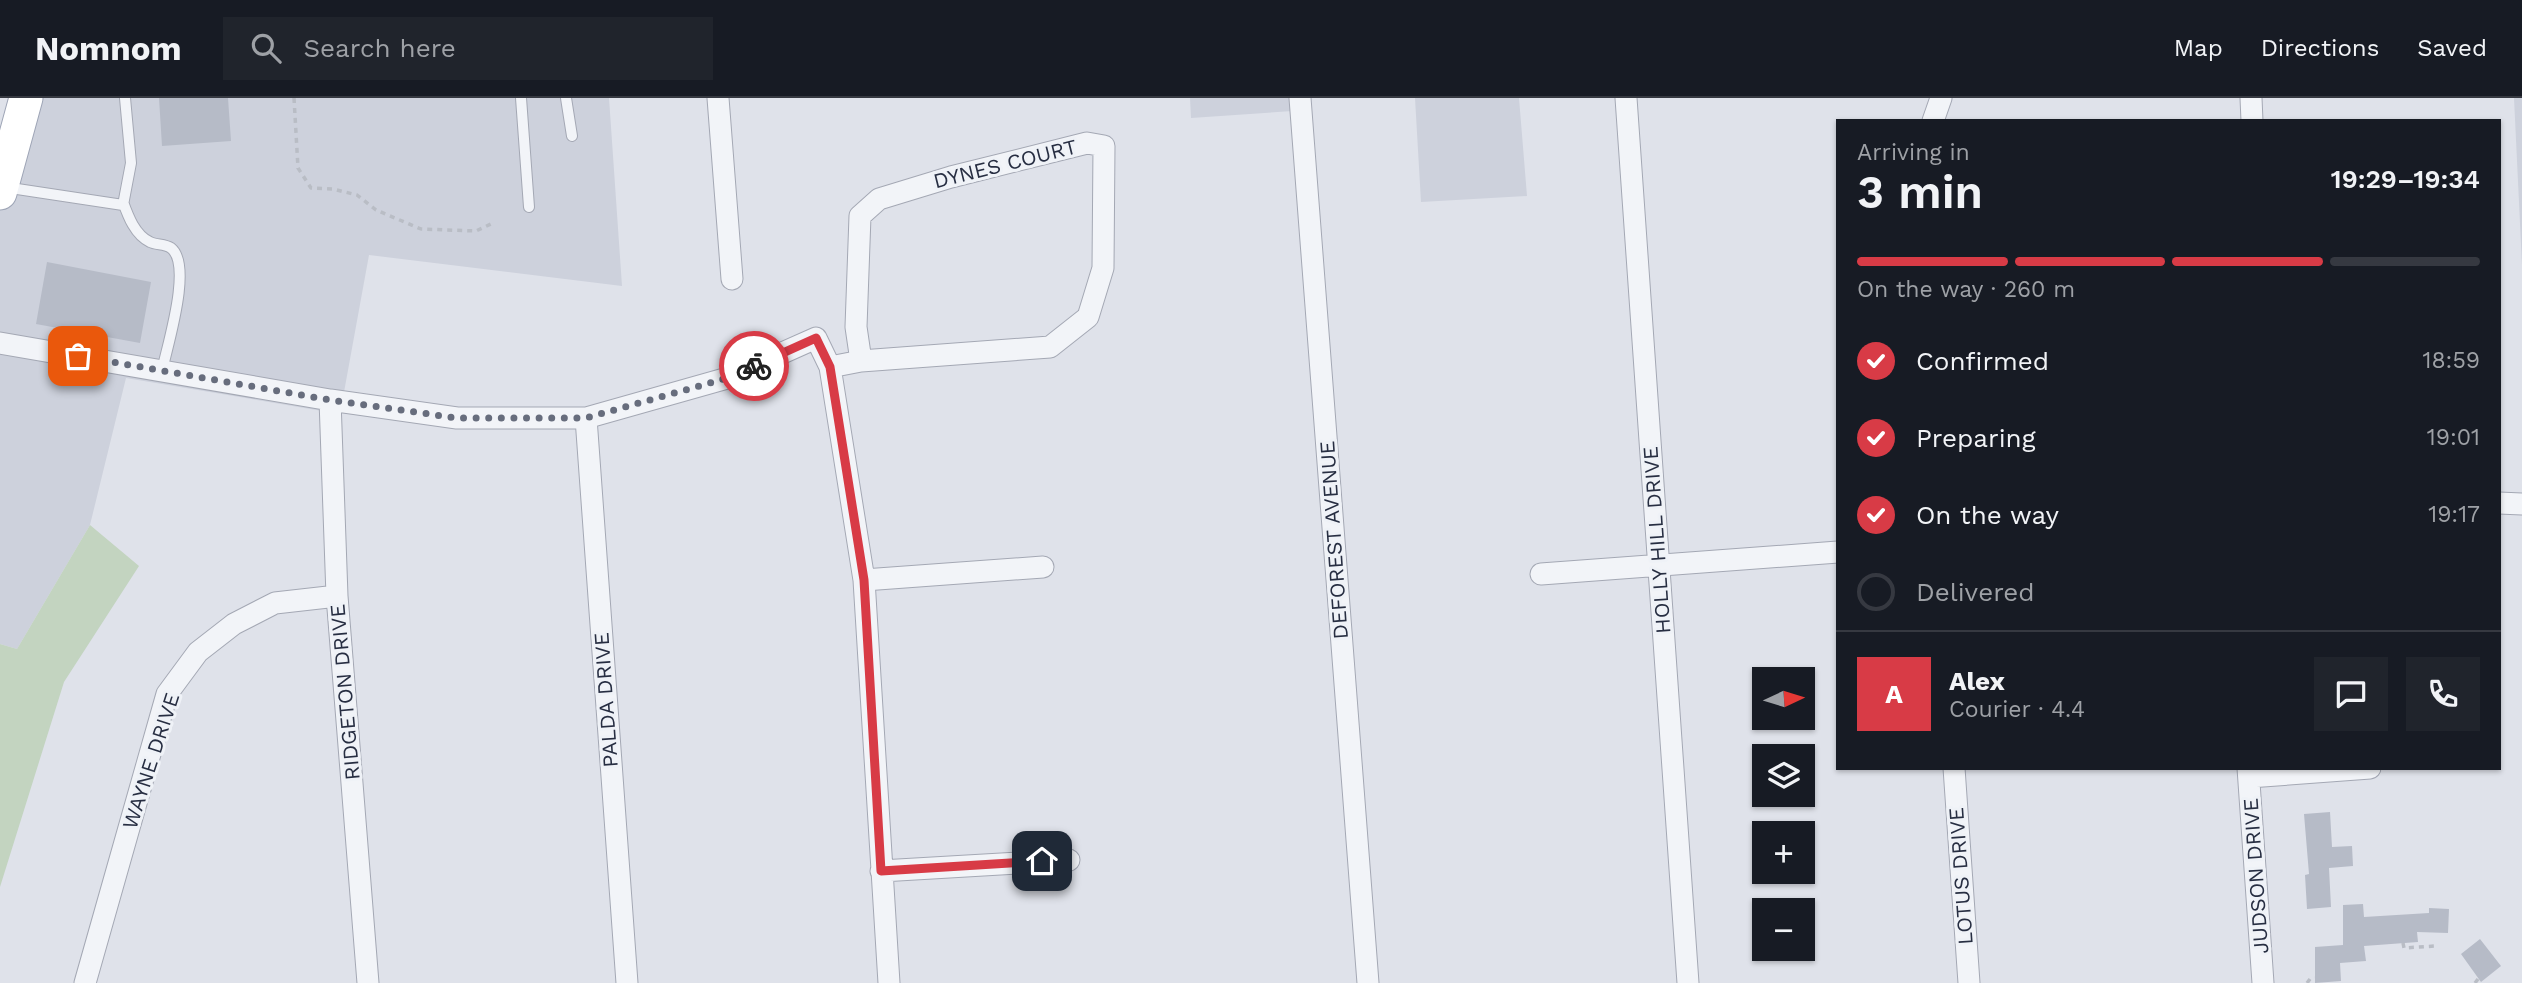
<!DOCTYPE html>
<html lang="en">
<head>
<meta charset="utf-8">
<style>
	body { margin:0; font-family:"Work Sans",sans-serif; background:#20242c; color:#f1f3f6; height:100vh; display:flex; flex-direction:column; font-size:26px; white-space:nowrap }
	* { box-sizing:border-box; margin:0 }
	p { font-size:23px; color:#9ea1a6 }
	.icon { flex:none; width:38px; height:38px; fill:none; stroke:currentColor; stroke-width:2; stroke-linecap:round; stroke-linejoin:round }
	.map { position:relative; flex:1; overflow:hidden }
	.panel { position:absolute; left:1836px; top:21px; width:665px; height:651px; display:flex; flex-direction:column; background:#171b24; border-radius:0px; box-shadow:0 2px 5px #0004 }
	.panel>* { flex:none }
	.needle { width:46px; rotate:86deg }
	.fabs { position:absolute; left:1752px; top:569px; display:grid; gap:14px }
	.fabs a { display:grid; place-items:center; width:63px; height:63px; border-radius:0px; background:#171b24; box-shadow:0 2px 5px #0004; font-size:35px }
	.pin { position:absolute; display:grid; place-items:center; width:60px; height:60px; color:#fff; margin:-30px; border-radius:14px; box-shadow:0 4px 10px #0006 }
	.courier { position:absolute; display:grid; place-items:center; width:70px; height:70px; margin:-35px; border:5px solid #d83b46; border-radius:50%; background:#fff; color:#222; box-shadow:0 2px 9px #0007 }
	.summary em { font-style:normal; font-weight:600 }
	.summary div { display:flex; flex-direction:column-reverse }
	.summary { display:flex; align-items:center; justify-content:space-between; height:119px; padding:0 21px }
	h1 { font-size:46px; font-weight:600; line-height:52px }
	.bar { display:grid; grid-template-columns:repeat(4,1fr); gap:10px 7px; align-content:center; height:84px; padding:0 21px }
	.bar i { height:9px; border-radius:5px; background:#363941 }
	.bar .selected { background:#d83b46 }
	.bar p { grid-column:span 4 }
	.line { display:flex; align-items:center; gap:18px; padding:0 21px; border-top:2px solid #363941 }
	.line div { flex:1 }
	.round { display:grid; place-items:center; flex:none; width:74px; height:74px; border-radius:0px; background:#20242c }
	ol { padding:0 21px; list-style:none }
	li { display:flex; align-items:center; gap:21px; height:77px }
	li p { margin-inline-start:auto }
	li .icon { padding:7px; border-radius:50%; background:#d83b46; color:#fff; stroke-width:4 }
	li:last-child { color:#9ea1a6 }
	li i { width:38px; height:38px; border:4px solid #363941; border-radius:50% }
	header { display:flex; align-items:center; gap:42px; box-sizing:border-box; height:98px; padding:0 35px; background:#171b24; border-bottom:2px solid #363941 }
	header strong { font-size:33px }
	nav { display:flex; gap:38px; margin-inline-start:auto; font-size:24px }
	.search { width:490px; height:63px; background:#20242c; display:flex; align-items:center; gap:18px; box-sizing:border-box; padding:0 24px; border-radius:0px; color:#9ea1a6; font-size:26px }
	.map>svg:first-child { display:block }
	.built { fill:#cdd1dc }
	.green { fill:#c3d4c0 }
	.building { fill:#b6bbc7 }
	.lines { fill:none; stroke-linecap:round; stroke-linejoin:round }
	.service-casing { stroke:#a4a8b4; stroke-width:12 }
	.minor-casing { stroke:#a4a8b4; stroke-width:23 }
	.primary-casing { stroke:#9ea5b6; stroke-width:35 }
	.path { stroke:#b9bdc5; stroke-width:3.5; stroke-dasharray:5 5; stroke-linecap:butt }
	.service { stroke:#f2f4f8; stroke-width:10 }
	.minor { stroke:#f2f4f8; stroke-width:21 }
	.primary { stroke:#fff; stroke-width:33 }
	.done { stroke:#676d7d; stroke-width:7; stroke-dasharray:0 12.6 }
	.route { stroke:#d83b46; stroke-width:9 }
	.labels { text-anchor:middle; stroke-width:6; stroke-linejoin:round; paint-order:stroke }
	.street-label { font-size:21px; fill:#272e42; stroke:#eff2f7 }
</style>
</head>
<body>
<header>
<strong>Nomnom</strong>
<div class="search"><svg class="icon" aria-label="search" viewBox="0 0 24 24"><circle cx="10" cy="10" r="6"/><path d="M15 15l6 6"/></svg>Search here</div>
<nav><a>Map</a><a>Directions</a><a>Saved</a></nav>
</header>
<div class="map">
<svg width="2522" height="885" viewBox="0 0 2522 885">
	<rect width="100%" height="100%" fill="#dfe2ea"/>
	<path class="built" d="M26,0H609L622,188L369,157L340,316L126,280L90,427L17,551L0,546V95Z
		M1190,0H1307V12L1191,20Z
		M1415,0H1519L1527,98L1421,104Z
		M2514,0H2522V167Z"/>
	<path class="green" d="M90,427L139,468L64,584L0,789V546L17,551Z"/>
	<path class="building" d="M159,0H228L231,43L162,48Z
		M47,164L151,184L140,245L36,226Z
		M2330,714L2332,749L2352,748L2353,768L2329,770L2331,809L2307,811L2305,777L2309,776L2304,716Z
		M2363,806L2364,819L2429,815V810L2449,811L2448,835L2417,834L2418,844L2364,848L2366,863L2340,865L2341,883L2315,885V849L2343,847V807Z
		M2480,841L2501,868L2481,884L2461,856Z"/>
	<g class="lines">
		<defs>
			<path id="service" d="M521,0L529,109
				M566,0L572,38
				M4,89L123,107L131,65L125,0
				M123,104C128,118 135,137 150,144C156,147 165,146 171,150C193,167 167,248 162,273"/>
			<path id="minor" d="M718,0L732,181
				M1300,0L1368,885
				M1626,0L1688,885
				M2251,0L2252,23
				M1933,23L1941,0
				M0,245L330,302L457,320H586L724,281L816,240L830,269L864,482L889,885
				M830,269L861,263L1050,249L1088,219L1103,170L1104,48L1087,45L951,79L879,101L860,118L856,229L861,263
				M330,302L337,498L368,885
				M586,320L627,885
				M2499,405L2522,406
				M1541,476L1838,454
				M864,482L1043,469
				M1954,670L1969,885
				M2248,670L2263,885
				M2249,679L2370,670
				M881,773L1069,762
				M85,885L167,596L198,554L234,526L275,505L337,498"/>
			<path id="primary" d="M0,95L26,0"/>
		</defs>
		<use href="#service" class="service-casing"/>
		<use href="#minor" class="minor-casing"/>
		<use href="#primary" class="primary-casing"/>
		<path class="path" d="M294,0L298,70L311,90L333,91L357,97L376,112L421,131L476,133L495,124
			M2403,845L2404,850L2435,848
			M2307,885L2310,881L2315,880
			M2475,885L2478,881"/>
		<use href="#service" class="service"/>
		<use href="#minor" class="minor"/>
		<use href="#primary" class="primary"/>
	</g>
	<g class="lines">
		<path class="done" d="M78,258L330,302L457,320H586L724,281L754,268"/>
		<path class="route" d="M754,268L816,240L830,269L864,482L881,773L1042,763"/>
	</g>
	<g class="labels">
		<g class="street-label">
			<text transform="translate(1005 66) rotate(-14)" y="7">DYNES COURT</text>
			<text transform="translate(1334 442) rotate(-94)" y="7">DEFOREST AVENUE</text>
			<text transform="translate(1657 442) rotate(-94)" y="7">HOLLY HILL DRIVE</text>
			<text transform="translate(345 594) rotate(-95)" y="7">RIDGETON DRIVE</text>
			<text transform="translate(606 602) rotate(-94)" y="7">PALDA DRIVE</text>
			<text transform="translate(151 663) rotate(-72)" y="7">WAYNE DRIVE</text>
			<text transform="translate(1961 778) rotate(-94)" y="7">LOTUS DRIVE</text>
			<text transform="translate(2256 778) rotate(-94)" y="7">JUDSON DRIVE</text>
		</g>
	</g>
</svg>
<div class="fabs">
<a><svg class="needle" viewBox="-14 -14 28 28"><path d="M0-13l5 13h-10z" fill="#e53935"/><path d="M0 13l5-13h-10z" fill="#9ea1a6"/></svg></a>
<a><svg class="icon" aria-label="layers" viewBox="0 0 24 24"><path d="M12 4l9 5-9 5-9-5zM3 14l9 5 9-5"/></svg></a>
<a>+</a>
<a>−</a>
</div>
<div class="pin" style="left:78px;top:258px;background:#ea580c"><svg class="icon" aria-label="bag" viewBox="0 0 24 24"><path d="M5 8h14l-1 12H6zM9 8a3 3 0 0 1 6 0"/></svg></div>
<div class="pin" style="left:1042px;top:763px;background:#1f2937"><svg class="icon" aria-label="home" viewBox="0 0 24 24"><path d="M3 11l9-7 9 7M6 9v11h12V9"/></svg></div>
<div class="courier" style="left:754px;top:268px"><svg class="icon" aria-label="bike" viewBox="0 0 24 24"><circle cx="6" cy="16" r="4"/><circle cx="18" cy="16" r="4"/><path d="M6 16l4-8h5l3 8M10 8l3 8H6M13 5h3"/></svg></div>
<section class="panel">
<div class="summary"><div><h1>3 min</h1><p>Arriving in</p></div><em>19:29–19:34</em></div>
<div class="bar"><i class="selected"></i><i class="selected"></i><i class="selected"></i><i></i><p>On the way · 260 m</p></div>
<ol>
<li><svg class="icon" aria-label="check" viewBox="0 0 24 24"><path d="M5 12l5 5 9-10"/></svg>Confirmed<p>18:59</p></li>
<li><svg class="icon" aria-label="check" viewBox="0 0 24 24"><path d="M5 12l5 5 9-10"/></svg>Preparing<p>19:01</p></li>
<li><svg class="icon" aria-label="check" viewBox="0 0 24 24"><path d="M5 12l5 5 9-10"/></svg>On the way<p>19:17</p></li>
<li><i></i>Delivered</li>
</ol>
<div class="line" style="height:126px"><b class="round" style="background:#d83b46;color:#fff">A</b><div><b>Alex</b><p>Courier · 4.4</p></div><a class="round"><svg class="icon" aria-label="chat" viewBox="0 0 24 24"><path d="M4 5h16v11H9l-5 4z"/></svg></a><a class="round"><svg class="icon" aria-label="phone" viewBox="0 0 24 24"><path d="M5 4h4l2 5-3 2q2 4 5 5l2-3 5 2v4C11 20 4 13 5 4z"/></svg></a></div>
</section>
</div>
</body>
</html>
